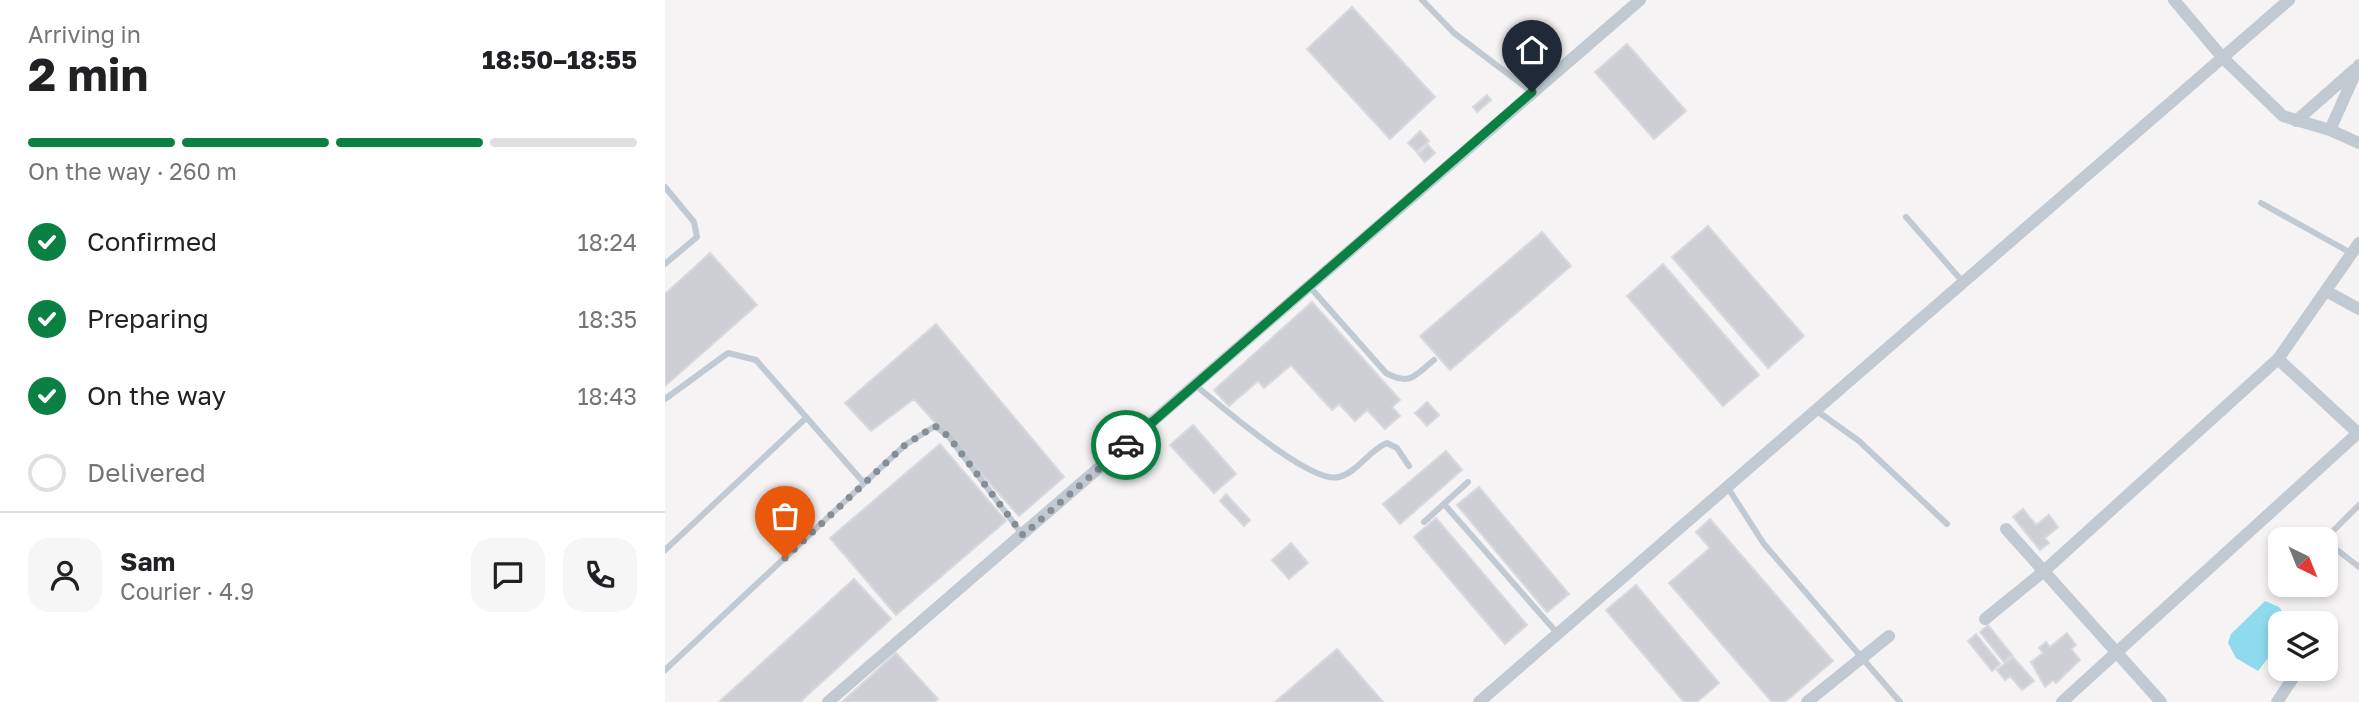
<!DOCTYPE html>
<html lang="en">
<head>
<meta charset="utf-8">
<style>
	body { margin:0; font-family:"Golos Text",sans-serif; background:#f6f6f6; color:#202124; height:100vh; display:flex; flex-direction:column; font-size:26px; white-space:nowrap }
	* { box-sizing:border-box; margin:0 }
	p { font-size:23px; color:#757577 }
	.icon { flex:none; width:38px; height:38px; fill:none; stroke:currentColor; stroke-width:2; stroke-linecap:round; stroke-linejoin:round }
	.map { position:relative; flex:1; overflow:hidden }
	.panel { display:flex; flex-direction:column; background:#fff; width:665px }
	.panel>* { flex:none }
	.needle { width:46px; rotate:137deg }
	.buttons { position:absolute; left:1603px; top:527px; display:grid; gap:14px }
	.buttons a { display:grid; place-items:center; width:70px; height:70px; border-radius:14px; background:#fff; box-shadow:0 4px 10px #0003; font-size:35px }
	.pin { position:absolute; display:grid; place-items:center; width:60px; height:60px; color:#fff; margin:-72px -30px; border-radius:50% 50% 50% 0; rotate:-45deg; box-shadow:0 0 7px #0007 }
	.pin .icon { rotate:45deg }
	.courier { position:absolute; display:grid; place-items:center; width:70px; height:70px; margin:-35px; border:5px solid #0b8043; border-radius:50%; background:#fff; color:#222; box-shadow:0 2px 9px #0007 }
	.head em { font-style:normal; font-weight:700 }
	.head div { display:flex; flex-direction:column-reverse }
	.head { display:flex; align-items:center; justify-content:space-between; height:119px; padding:0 28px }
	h1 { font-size:46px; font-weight:700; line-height:52px }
	.bar { display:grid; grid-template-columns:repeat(4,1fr); gap:10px 7px; align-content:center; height:84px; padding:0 28px }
	.bar i { height:9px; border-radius:5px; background:#e0e0e0 }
	.bar .on { background:#0b8043 }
	.bar p { grid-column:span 4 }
	.line { display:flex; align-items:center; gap:18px; padding:0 28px; border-top:2px solid #e0e0e0 }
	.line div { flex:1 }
	.round { display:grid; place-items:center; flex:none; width:74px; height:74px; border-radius:21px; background:#f6f6f6 }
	ol { padding:0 28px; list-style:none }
	li { display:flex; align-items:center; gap:21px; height:77px }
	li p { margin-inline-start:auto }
	li .icon { padding:7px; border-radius:50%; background:#0b8043; color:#fff; stroke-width:4 }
	li:last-child { color:#757577 }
	li i { width:38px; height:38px; border:4px solid #e0e0e0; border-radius:50% }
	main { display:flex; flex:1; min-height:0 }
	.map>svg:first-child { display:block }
	.water { fill:#90daee }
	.building { fill:#cdcfd5; stroke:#d7d9de; stroke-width:2 }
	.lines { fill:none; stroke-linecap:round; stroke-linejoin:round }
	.lane { stroke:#c1cad2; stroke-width:6 }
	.street { stroke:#c1cad2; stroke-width:12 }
	.done { stroke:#868d94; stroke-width:7; stroke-dasharray:0 12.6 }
	.route { stroke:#0b8043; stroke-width:9 }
</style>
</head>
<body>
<main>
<section class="panel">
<div class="head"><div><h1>2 min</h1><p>Arriving in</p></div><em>18:50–18:55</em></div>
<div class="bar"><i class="on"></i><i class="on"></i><i class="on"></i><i></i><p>On the way · 260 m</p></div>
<ol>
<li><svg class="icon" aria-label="check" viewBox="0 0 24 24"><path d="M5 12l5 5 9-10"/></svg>Confirmed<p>18:24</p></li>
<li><svg class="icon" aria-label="check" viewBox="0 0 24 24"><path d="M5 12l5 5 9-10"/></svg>Preparing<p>18:35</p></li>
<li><svg class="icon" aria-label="check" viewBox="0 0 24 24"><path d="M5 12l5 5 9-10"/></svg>On the way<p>18:43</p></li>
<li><i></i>Delivered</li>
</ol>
<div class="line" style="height:126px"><a class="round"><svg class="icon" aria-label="person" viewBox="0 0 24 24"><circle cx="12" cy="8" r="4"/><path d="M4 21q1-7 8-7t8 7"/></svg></a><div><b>Sam</b><p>Courier · 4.9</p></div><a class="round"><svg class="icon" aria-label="chat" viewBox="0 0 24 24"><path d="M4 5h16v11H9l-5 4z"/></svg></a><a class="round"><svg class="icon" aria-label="phone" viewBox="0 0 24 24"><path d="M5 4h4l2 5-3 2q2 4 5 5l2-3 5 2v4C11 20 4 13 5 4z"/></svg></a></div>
</section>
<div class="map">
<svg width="1694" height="702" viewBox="0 0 1694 702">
	<rect width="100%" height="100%" fill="#f5f3f3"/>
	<path class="water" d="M1600,601L1614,607L1624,622L1615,623L1614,644L1593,671L1571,658L1563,643L1566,634Z"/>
	<path class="building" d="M687,7L770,97L725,139L642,49Z
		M962,44L1021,111L989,139L930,72Z
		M822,95L826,100L812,112L808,107Z
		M755,131L764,141L752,152L743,143Z
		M763,145L770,153L760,162L753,154Z
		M1043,226L1139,336L1103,368L1007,257Z
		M877,232L906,266L785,370L755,336Z
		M45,253L92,305L0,386V294Z
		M998,264L1094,375L1058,406L962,296Z
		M647,302L735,400L727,407L735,416L720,429L702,410L690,421L674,404L667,410L626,365L599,388L593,381L564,406L549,390Z
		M271,324L399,477L354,516L249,399L206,431L180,403Z
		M762,402L774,415L762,426L750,413Z
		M528,425L571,474L549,493L505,445Z
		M275,444L341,521L231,615L165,538Z
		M781,451L797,470L735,524L718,504Z
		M814,487L904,594L882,612L792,505Z
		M561,494L585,520L579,526L555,501Z
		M1358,509L1371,525L1384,515L1393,527L1380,538L1384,543L1375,550L1348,517Z
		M771,518L862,625L840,644L749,537Z
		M1045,519L1168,661L1120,702H1107L1004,583L1045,548L1031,532Z
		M626,543L643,563L624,579L607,560Z
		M189,579L226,619L135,702H54Z
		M971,585L1054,683L1032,702H1019L941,610Z
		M1323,625L1347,655L1339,662L1315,632Z
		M1402,633L1411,645L1406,649L1415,660L1391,683L1388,680L1380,687L1366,662L1378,653L1374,648L1381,642L1385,647Z
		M1311,634L1335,664L1327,671L1303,641Z
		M672,649L718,702H610Z
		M231,653L273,699L269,702H177Z
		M1348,657L1369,681L1357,690L1345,676L1340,680L1332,670Z"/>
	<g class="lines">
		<path class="lane" d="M757,0L789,33L867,92
			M0,187L29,222L32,237L0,264
			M1596,203L1686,253
			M1241,217L1298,282
			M644,286L721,373C746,386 749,376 769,360
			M530,385C555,405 646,485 674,477C693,472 704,450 722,443L732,448L744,466
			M0,399L63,353L91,360L199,483
			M1152,411L1194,441L1282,524
			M1063,488L1099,544L1235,702
			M779,504L893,634
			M1694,505L1663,536L1662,542L1694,567
			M759,522L803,482
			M0,550L141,418
			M0,670L240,445L270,426L284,437L357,534"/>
		<path class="street" d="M1509,0L1557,57L1618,116L1665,130L1694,65
			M1631,121L1689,70
			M1665,130L1694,143
			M1661,291L1694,309
			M1613,359L1694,434
			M1341,529L1496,702
			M1320,619L1379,571L1613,359L1694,243
			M163,702L975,0
			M814,702L1624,0
			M1142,702L1224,636
			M1397,702L1693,433
			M1612,702L1632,672"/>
	</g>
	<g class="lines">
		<path class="done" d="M120,558L240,445L270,426L284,437L358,535L461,445"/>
		<path class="route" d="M461,445L867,92"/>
	</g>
</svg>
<div class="buttons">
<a><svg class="needle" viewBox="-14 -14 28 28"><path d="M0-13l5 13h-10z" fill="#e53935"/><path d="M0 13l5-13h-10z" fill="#757577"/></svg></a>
<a><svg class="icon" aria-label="layers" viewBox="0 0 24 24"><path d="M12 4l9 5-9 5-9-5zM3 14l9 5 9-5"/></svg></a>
</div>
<div class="pin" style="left:120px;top:558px;background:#ea580c"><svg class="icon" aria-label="bag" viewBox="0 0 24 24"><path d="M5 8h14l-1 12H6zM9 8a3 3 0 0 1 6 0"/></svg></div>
<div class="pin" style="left:867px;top:92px;background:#1f2937"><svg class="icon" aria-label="home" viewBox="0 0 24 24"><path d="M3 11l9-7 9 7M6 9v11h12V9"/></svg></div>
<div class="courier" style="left:461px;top:445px"><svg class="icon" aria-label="car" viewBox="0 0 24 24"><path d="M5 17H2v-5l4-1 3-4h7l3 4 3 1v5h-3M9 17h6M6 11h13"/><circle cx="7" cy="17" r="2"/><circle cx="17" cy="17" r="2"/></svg></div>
</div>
</main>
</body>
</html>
